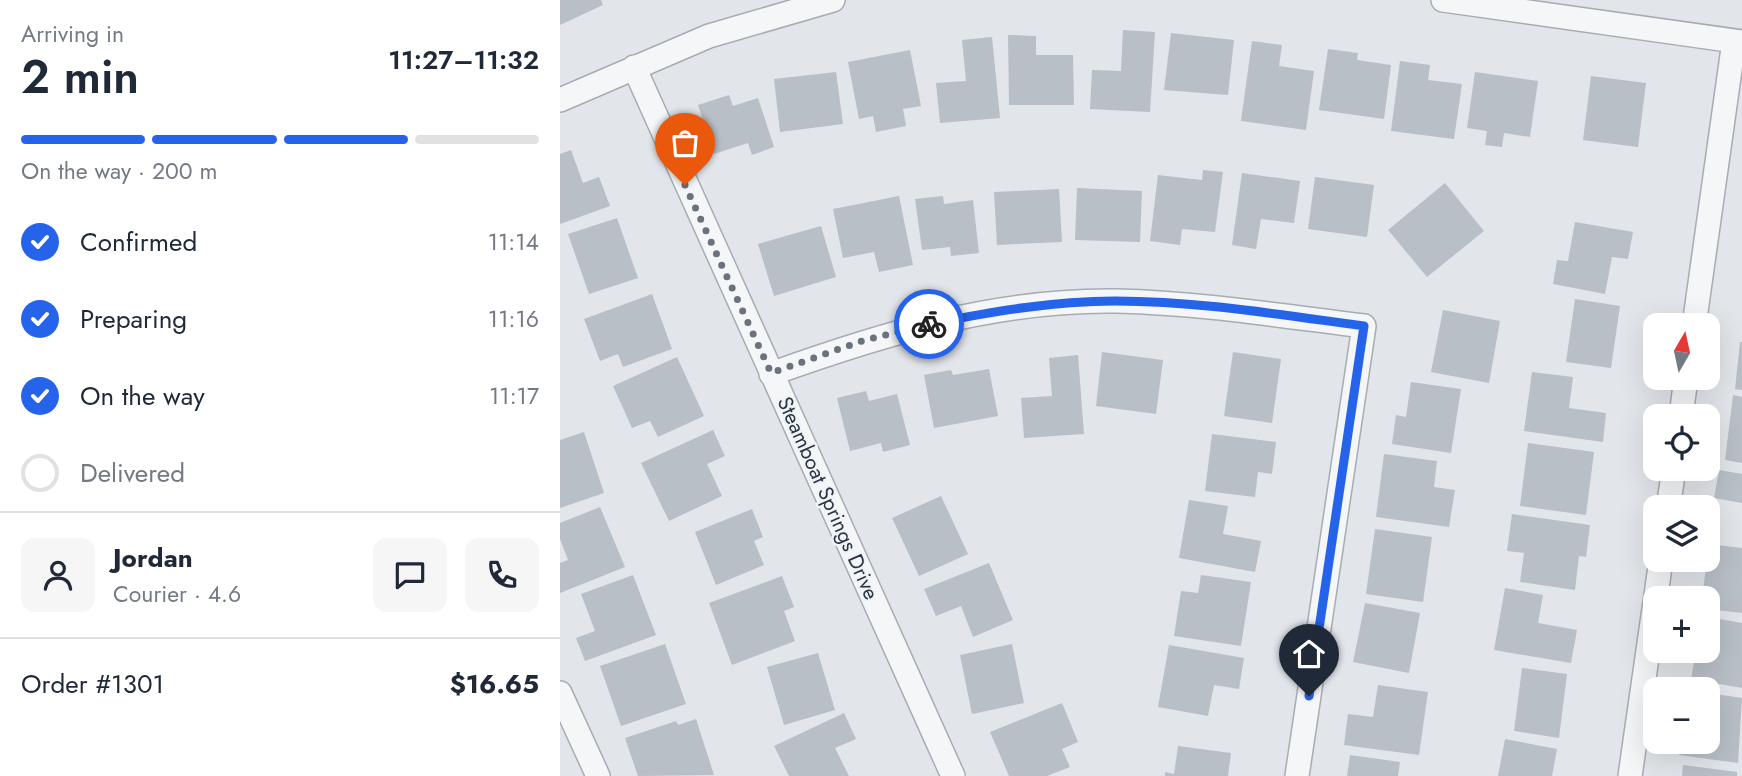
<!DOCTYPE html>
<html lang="en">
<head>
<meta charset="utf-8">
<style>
	body { margin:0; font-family:Jost,sans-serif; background:#f6f6f7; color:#1f2937; height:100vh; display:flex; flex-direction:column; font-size:26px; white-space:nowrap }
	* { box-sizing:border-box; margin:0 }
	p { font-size:23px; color:#747a83 }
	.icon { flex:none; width:38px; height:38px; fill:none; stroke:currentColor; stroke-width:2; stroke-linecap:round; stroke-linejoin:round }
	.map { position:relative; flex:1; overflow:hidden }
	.side { display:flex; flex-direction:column; background:#fff; width:560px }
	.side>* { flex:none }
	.needle { width:46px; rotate:9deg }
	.buttons { position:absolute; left:1083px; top:313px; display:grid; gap:14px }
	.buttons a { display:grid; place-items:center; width:77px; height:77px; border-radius:14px; background:#fff; box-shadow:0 7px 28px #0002; font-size:35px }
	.pin { position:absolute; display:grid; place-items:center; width:60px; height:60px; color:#fff; margin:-72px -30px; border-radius:50% 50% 50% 0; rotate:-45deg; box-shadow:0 0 7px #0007 }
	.pin .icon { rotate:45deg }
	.courier { position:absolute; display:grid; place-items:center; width:70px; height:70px; margin:-35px; border:5px solid #2563eb; border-radius:50%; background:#fff; color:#222; box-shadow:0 2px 9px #0007 }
	.summary em { font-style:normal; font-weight:600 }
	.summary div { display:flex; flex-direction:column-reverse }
	.summary { display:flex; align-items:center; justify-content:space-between; height:119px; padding:0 21px }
	h1 { font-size:46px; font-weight:600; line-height:52px }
	.bar { display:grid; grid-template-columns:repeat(4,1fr); gap:10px 7px; align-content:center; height:84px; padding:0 21px }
	.bar i { height:9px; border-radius:5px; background:#e0e1e3 }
	.bar .active { background:#2563eb }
	.bar p { grid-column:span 4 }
	.line { display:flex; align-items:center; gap:18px; padding:0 21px; border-top:2px solid #e0e1e3 }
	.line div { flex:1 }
	.round { display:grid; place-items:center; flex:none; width:74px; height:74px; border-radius:14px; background:#f6f6f7 }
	ol { padding:0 21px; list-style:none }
	li { display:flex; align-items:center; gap:21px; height:77px }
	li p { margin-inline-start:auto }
	li .icon { padding:7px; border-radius:50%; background:#2563eb; color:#fff; stroke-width:4 }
	li:last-child { color:#747a83 }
	li i { width:38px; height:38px; border:4px solid #e0e1e3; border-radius:50% }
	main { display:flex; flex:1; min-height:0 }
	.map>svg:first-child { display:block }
	.building { fill:#b9bfc7 }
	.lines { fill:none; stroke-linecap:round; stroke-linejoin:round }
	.street-casing { stroke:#a7acb4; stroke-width:26 }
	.street { stroke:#f5f6f8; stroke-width:23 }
	.done { stroke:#6a727d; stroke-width:7; stroke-dasharray:0 12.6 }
	.route { stroke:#2563eb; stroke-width:9 }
	.labels { text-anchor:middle; stroke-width:5; stroke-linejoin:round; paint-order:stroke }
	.street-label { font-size:21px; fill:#2a3442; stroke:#f1f4f7 }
</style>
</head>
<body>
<main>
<section class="side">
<div class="summary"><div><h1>2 min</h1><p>Arriving in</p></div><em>11:27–11:32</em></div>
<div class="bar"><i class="active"></i><i class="active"></i><i class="active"></i><i></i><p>On the way · 200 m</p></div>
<ol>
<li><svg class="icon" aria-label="check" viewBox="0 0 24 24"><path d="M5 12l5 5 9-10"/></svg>Confirmed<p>11:14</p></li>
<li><svg class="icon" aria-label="check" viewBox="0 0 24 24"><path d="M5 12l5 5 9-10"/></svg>Preparing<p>11:16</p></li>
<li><svg class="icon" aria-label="check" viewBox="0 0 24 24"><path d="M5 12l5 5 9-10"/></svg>On the way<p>11:17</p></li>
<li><i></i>Delivered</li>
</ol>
<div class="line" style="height:126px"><a class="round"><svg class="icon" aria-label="person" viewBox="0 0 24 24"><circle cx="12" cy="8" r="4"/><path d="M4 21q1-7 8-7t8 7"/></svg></a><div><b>Jordan</b><p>Courier · 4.6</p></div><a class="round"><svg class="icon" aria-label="chat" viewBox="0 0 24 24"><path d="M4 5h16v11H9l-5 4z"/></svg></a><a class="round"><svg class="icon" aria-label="phone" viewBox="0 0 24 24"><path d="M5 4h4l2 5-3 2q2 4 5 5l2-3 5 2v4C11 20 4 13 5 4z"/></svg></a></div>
<div class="line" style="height:91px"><div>Order #1301</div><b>$16.65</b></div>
</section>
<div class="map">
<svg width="1182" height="776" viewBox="0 0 1182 776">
	<rect width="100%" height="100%" fill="#e2e5ea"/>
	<path class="building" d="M0,0H41L43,5L0,25Z
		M563,30L595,32L590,112L530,109L532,70L561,71Z
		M611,33L674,40L668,95L604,90Z
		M448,35L476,36V55H513L514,105H449Z
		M432,37L440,118L380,123L376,83L406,81L402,40Z
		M692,41L722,45L719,66L754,71L746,130L681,121Z
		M768,49L798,53L797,60L831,65L824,119L759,110Z
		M350,50L361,106L343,109L346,126L316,132L313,116L299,119L288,62Z
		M840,61L870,65L868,80L902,84L894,139L831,131Z
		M276,72L283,124L220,132L214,79Z
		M915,72L978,81L970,137L944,133L942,147L925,145L927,131L907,128Z
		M1031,76L1086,83L1078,147L1023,140Z
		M169,95L173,106L198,98L214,147L192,155L188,143L154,154L138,105Z
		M11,150L23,183L39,177L50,206L0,224V154Z
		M643,170L663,172L655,232L622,229L620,245L590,241L598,175L642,180Z
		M682,173L740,181L734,223L701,219L696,249L672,245Z
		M755,177L814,185L807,237L748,229Z
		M885,183L924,231L867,277L828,230Z
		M517,188L582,191L580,242L515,240Z
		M499,189L502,242L437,245L434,192Z
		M339,196L353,265L319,272L314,252L283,258L273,209Z
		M383,196L384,204L413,200L419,253L391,256L390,247L362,250L355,199Z
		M57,218L78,278L29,294L8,234Z
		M1015,222L1073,232L1068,259L1052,257L1045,294L993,284L997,260L1008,261Z
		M261,226L276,277L214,296L198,244Z
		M92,294L112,349L63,367L58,354L40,361L24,319Z
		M1015,299L1060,306L1051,368L1006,362Z
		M883,310L940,321L929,383L871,372Z
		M1180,342H1182V390L1175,389Z
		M542,352L603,360L596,414L536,406Z
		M673,352L721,359L712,423L664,416Z
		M518,355L524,434L464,438L461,398L492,396L489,358Z
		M117,357L144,416L98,437L90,421L72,428L53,386Z
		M429,369L438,416L374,428L364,375L391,370L393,375Z
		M972,372L1013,377L1009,408L1046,413L1043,442L964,431Z
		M851,382L901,389L891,453L832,444L836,415L846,417Z
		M306,391L309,401L337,394L350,445L323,452L321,443L290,451L277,398Z
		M1173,395L1182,397V463L1165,460Z
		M153,430L165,456L147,464L162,496L109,521L81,463Z
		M24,432L44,493L0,508V440Z
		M652,434L716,442L712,474L698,472L695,497L645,491Z
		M968,443L1034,452L1026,515L960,506Z
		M824,454L877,461L874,487L895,490L889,527L816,517Z
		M1159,470L1182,474V503L1154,498Z
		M381,496L408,554L359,576L332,518Z
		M629,500L668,506L663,534L701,541L695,572L619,558Z
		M40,507L65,567L0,593V563L8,560L0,539V523Z
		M192,509L203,537L194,541L204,565L156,585L135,532Z
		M952,514L1030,525L1026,557L1019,556L1015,590L960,582L964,553L947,551Z
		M815,529L872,537L863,602L806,594Z
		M1149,544L1182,548V613L1148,609V598H1142Z
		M429,563L453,620L413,637L401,606L376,616L364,589Z
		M73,575L96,635L25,661L16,638L35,631L21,594Z
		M641,575L691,582L681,646L614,636L621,591L638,593Z
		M222,576L234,607L224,611L235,641L172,665L149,603Z
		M945,588L983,595L978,623L1017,630L1011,663L934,650Z
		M805,603L860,613L849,673L793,662Z
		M1148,617L1182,623V688L1131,679L1136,651H1148Z
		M105,644L126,704L61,726L40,666Z
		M452,644L464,703L412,714L400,655Z
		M609,645L684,658L679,689L654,685L648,716L598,707Z
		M258,653L275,710L224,725L207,667Z
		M962,668L1007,674L999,738L954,731Z
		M818,685L868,692L859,755L784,745L788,714L813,717Z
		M1148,693L1182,698L1178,763L1119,755L1121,742H1148Z
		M502,703L518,742L502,749L510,767L487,776H449L430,732Z
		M284,713L296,739L275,748L289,776H229L214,746Z
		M136,719L154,775L78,776L65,738L116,721L118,725Z
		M945,739L997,749L992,776H938Z
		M618,746L671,753L668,776H605V772L614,774Z
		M790,755L840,762L838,776H787Z
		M1123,765L1177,772V776H1122Z"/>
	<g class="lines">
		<defs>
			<path id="street" d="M883,0L1182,42
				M74,67L393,776
				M0,100L149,36L273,0
				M1134,326L1174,41
				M211,374C322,334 437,299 557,301C640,303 722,316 804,326L737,776
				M1121,416L1126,378
				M1108,508L1114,469
				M0,693L38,776
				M1070,776L1101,560"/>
		</defs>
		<use href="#street" class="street-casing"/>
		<use href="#street" class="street"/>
	</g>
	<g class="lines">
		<path class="done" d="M125,185L211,373L302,341L369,324"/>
		<path class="route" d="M369,324C430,312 492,301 555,301C638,301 722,315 804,326L749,696"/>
	</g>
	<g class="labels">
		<g class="street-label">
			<text transform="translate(268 498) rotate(66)" y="7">Steamboat Springs Drive</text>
		</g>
	</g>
</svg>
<div class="buttons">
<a><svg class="needle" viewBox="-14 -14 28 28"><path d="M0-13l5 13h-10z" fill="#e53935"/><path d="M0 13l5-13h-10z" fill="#747a83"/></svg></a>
<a><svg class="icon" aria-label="locate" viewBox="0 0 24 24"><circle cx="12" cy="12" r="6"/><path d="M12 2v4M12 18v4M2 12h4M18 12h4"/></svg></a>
<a><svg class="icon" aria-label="layers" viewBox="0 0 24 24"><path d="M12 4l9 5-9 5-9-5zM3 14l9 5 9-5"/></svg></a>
<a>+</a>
<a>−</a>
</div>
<div class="pin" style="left:125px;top:185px;background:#ea580c"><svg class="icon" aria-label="bag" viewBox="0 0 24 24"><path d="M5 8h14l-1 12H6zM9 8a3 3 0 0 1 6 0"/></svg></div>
<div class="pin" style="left:749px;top:696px;background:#1f2937"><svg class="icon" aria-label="home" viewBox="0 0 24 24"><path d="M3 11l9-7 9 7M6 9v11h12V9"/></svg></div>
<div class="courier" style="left:369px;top:324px"><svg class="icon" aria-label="bike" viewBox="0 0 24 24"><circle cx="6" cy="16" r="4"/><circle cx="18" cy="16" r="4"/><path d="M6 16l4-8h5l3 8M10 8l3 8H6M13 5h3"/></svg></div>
</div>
</main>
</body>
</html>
